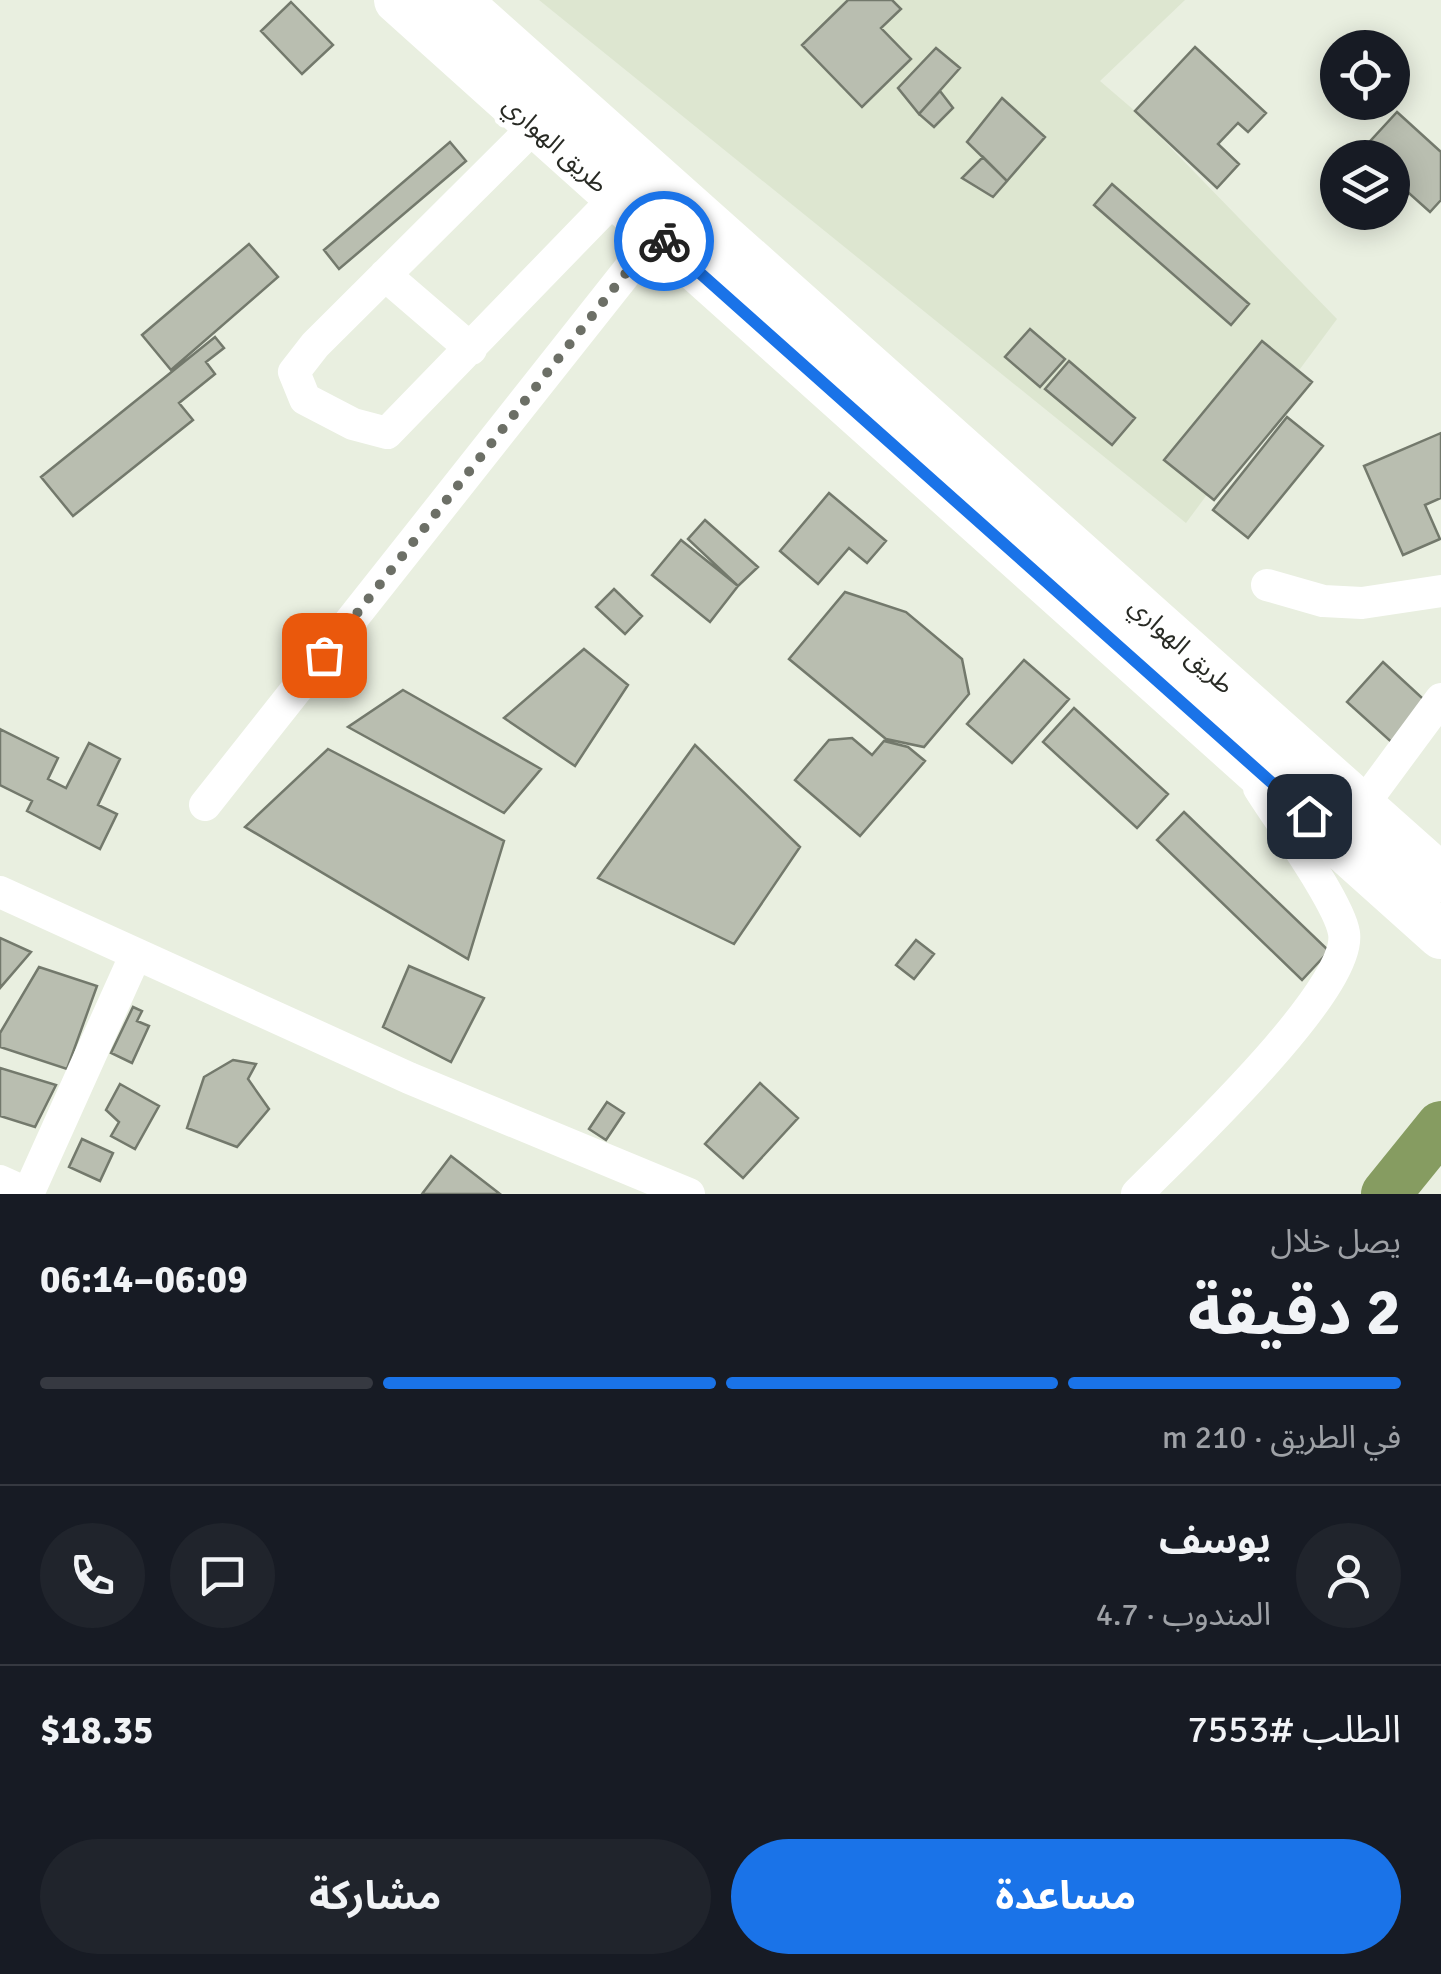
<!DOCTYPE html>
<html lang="ar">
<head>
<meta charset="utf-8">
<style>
	body { margin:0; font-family:Signika,"Noto Sans Arabic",sans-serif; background:#20242c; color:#f1f3f6; direction:rtl; height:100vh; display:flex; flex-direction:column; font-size:38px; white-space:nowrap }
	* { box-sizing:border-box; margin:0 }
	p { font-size:32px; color:#9ea1a6 }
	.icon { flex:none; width:55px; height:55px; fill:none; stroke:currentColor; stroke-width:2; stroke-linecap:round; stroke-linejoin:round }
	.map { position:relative; height:1194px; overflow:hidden; direction:ltr }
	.panel { display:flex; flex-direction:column; background:#171b24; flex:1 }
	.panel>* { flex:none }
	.fabs { position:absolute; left:1320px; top:30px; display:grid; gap:20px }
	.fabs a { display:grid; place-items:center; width:90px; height:90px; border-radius:50%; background:#171b24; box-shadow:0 5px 25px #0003; font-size:50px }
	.pin { position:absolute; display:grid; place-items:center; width:85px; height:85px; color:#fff; margin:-42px; border-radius:20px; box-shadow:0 5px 15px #0006 }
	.courier { position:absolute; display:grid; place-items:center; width:100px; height:100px; margin:-50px; border:8px solid #1a73e8; border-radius:50%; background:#fff; color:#222; box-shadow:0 2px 12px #0007 }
	.headline em { font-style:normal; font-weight:700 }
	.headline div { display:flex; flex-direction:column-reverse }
	.headline { display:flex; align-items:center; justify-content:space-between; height:170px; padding:0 40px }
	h1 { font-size:65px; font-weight:700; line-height:75px }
	.bar { display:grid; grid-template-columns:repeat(4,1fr); gap:15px 10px; align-content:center; height:120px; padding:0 40px }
	.bar i { height:12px; border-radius:8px; background:#363941 }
	.bar .on { background:#1a73e8 }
	.bar p { grid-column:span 4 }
	.line { display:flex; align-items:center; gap:25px; padding:0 40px; border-top:2px solid #363941 }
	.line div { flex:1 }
	.round { display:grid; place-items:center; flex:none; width:105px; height:105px; border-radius:52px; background:#20242c }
	.action { display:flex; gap:20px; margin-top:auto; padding:20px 40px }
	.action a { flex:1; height:115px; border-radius:60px; background:#1a73e8; color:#fff; font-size:40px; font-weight:700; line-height:115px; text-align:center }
	.action a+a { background:#20242c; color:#f1f3f6 }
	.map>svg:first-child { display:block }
	.built { fill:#dde6d0 }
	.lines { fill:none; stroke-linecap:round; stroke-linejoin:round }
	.river { stroke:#869c61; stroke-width:50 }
	.building { fill:#b9beb0; stroke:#73796c; stroke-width:2.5 }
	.minor { stroke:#fff; stroke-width:32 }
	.highway { stroke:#fff; stroke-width:48 }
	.done { stroke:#6c6f66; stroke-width:10; stroke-dasharray:0 18 }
	.route { stroke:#1a73e8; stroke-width:12 }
	.labels { text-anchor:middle; stroke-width:10; stroke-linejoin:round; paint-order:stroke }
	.street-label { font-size:25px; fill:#282a24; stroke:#fff }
</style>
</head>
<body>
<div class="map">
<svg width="1441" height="1194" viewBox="0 0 1441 1194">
	<rect width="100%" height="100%" fill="#e9efe0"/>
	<path class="built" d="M539,0H1185L1100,81L1135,111L1337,319L1186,523Z"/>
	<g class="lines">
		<path class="river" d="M1386,1194L1441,1126"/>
	</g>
	<path class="building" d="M848,0H892L901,9L881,28L911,59L862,107L802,45Z
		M291,2L333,45L302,74L261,31Z
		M1195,47L1266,113L1248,132L1238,123L1218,144L1239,164L1217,188L1135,111Z
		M936,48L960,68L919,114L898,88Z
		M940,91L953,108L934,127L919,114Z
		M1002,98L1045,137L1007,181L967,142Z
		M1397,112L1441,152V200L1430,212L1392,178V158H1370L1362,150Z
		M450,142L466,161L339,269L324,250Z
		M983,157L1007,181L993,197L962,178Z
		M1112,184L1249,304L1231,325L1094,205Z
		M249,244L278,277L171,370L142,335Z
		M1030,329L1065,359L1040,387L1005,357Z
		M215,337L224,348L206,362L215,374L179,403L193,420L73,516L41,477Z
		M1262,341L1312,382L1214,500L1164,460Z
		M1069,361L1135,418L1112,445L1045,389Z
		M1287,417L1323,446L1248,538L1213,510Z
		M1441,433V498L1425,505L1440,539L1403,555L1364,466Z
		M829,493L886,541L867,563L849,548L818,584L780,551Z
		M705,520L758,567L738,586L688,539Z
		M681,540L738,586L710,622L652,575Z
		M614,589L642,616L625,634L596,607Z
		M845,592L906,612L962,659L969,694L924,747L886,739L789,659Z
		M584,649L628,685L575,766L504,718Z
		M1024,660L1069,699L1012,763L967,724Z
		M1383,662L1433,708L1397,747L1347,702Z
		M403,690L541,769L504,813L348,727Z
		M1074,708L1168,794L1137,828L1043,742Z
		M0,729L58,758L48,779L66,788L89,743L120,759L98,805L117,814L100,849L27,811L32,801L0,785Z
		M852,738L872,755L884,741L908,747L925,761L860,836L795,780L829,740Z
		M695,745L800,847L734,944L598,878Z
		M328,749L504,841L468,959L245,827Z
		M1184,812L1329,951L1302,980L1157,840Z
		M0,938L31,952L0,988Z
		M916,940L934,954L914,979L896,965Z
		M409,966L484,998L451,1062L383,1027Z
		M39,967L97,986L67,1069L0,1047V1033Z
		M133,1007L142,1011L137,1021L149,1026L132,1063L111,1053Z
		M233,1060L256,1064L248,1079L269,1109L237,1147L187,1128L204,1077Z
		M0,1068L56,1085L35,1127L0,1116Z
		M760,1083L798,1118L743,1178L705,1144Z
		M120,1084L159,1106L135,1149L111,1136L119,1122L106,1110Z
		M607,1102L624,1113L606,1140L589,1129Z
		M82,1139L113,1153L100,1181L69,1167Z
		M451,1156L500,1194H422Z"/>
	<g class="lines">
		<path class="minor" d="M536,125L315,345L294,372L305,399L353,424L387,433L615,198
			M385,275L471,349
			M1267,585L1323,601L1362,603L1441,591
			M205,805L656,235
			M1362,806L1441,699
			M0,892L409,1078L689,1194
			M0,1181L29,1194
			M28,1194L136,954
			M1137,1194C1179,1151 1353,989 1344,933C1339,902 1279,820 1259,788"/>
		<path class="highway" d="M398,0L1441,935
			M456,0L1441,878"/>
	</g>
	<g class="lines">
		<path class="done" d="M324,655L656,235L664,241"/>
		<path class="route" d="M664,241L1309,816"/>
	</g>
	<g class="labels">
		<g class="street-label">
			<text transform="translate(556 144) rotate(42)" y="9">طريق الهواري</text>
			<text transform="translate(1182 645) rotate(42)" y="9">طريق الهواري</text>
		</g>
	</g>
</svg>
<div class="fabs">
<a><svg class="icon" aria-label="locate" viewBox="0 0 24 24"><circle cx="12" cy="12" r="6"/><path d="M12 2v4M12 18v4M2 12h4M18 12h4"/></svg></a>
<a><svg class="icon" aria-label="layers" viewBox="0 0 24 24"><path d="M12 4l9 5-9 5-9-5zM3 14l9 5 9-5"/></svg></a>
</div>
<div class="pin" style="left:324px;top:655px;background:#ea580c"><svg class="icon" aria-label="bag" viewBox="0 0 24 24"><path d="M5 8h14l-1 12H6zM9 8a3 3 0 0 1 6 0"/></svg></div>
<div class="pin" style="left:1309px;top:816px;background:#1f2937"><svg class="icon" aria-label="home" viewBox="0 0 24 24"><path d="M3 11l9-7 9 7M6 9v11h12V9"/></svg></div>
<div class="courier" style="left:664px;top:241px"><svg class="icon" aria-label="bike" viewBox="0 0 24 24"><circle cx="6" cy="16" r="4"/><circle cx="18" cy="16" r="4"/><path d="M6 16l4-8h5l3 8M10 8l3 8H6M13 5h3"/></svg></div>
</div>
<section class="panel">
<div class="headline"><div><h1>2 دقيقة</h1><p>يصل خلال</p></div><em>06:09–06:14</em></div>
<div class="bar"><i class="on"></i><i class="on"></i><i class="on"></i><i></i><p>في الطريق · 210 m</p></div>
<div class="line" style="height:180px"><a class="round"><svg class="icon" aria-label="person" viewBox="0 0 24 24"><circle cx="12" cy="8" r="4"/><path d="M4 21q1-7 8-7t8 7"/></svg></a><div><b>يوسف</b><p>المندوب · 4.7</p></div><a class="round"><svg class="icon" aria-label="chat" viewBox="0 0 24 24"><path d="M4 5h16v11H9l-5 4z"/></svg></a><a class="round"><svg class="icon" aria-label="phone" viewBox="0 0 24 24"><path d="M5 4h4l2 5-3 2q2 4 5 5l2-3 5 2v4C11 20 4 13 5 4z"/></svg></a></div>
<div class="line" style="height:130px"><div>الطلب #7553</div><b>$18.35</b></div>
<div class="action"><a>مساعدة</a><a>مشاركة</a></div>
</section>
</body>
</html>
